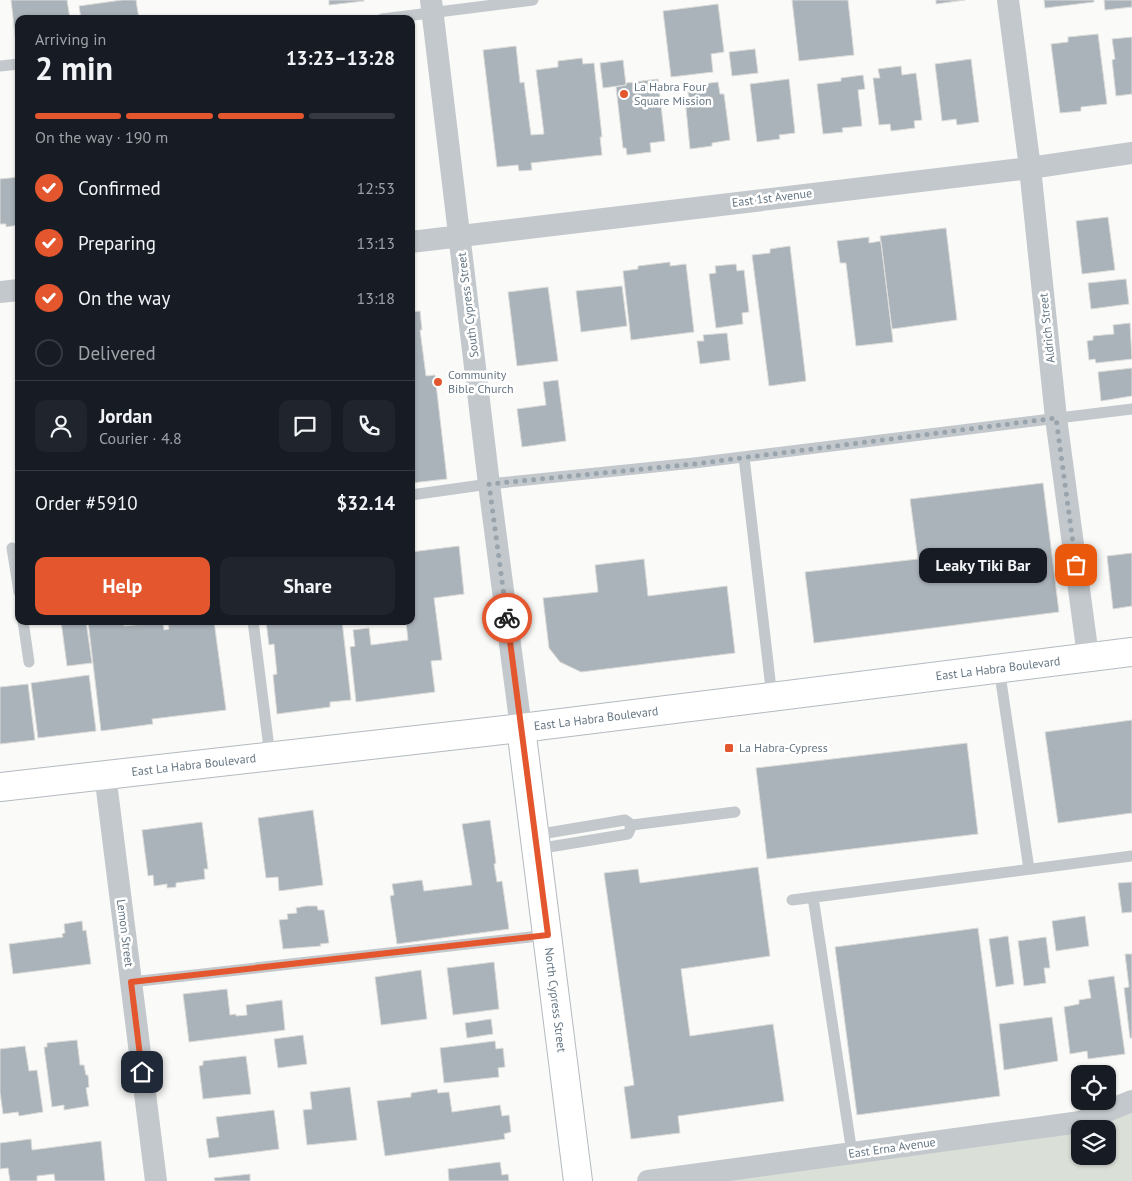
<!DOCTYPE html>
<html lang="en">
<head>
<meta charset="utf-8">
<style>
	body { margin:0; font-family:"PT Sans",sans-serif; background:#20242c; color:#f1f3f6; height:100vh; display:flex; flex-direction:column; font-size:19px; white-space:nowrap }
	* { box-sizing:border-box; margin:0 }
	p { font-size:16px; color:#9ea1a6 }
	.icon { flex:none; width:28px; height:28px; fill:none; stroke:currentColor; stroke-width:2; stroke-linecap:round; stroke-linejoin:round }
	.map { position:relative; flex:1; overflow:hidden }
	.side { position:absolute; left:15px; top:15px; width:400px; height:610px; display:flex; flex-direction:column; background:#171b24; border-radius:10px; box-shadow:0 1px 4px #0004 }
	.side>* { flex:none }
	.controls { position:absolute; left:1071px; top:1065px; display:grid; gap:10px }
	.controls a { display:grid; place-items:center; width:45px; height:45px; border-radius:10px; background:#171b24; box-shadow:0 1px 4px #0004; font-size:25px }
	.pin { position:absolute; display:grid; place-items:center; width:42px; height:42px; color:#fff; margin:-21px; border-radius:10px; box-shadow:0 2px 8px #0006 }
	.courier { position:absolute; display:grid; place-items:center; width:50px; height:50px; margin:-25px; border:4px solid #e4572e; border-radius:50%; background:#fff; color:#222; box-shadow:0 1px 6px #0007 }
	.bubble { position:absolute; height:35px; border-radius:10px; background:#171b24; box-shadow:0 1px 4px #0004; font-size:16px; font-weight:600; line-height:35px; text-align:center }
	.summary em { font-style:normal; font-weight:600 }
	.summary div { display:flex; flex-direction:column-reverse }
	.summary { display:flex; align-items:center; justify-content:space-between; height:85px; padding:0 20px }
	h1 { font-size:32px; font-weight:600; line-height:38px }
	.bar { display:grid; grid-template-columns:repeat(4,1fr); gap:8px 5px; align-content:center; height:60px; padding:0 20px }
	.bar i { height:6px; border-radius:4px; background:#363941 }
	.bar .current { background:#e4572e }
	.bar p { grid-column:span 4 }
	.line { display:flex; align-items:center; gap:12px; padding:0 20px; border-top:1px solid #363941 }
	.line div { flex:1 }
	.round { display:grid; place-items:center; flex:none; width:52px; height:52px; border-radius:10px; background:#20242c }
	ol { padding:0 20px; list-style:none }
	li { display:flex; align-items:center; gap:15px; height:55px }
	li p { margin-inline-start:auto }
	li .icon { padding:5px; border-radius:50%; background:#e4572e; color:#fff; stroke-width:4 }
	li:last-child { color:#9ea1a6 }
	li i { width:28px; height:28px; border:2px solid #363941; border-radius:50% }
	.cta { display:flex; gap:10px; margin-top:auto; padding:10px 20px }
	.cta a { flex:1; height:58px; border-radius:10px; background:#e4572e; color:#fff; font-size:20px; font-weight:600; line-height:58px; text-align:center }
	.cta a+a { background:#20242c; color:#f1f3f6 }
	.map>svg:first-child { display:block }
	.green { fill:#dadfd7; fill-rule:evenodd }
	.building { fill:#aab3b9; stroke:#dcdcda }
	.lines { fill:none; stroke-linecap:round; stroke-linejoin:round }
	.secondary-casing { stroke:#b3babf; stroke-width:30 }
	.lane { stroke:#c3c8cc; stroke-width:11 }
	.street { stroke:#c3c8cc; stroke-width:22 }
	.secondary { stroke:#fff; stroke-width:28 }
	.done { stroke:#99a4ac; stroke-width:5; stroke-dasharray:0 9 }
	.route { stroke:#e4572e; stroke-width:6 }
	.poi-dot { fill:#e4572e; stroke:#fff; stroke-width:2 }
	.labels { text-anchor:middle; stroke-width:5; stroke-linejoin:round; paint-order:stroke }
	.poi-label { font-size:12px; fill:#657683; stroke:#fff; text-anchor:start }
	.street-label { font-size:12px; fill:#657683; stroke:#fff }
</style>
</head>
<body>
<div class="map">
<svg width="1132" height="1181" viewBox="0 0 1132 1181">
	<rect width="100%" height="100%" fill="#fafaf8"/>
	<path class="green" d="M1132,1108V1181H713ZM1080,1129H1108V1156H1080Z"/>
	<path class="building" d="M11,0H67L70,19H19V43H16Z
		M122,0H136L139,19H81L79,6Z
		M329,0H364V1L329,5Z
		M792,0H848L854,55L799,61Z
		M936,0H965L936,4Z
		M1044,0H1094V2L1045,8Z
		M1104,0H1132V7L1105,10Z
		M718,4L724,52L711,54L713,72L671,77L663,11Z
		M1098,34L1107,104L1081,107V111L1060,113L1051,44L1068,42V37Z
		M1132,37V94L1116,96L1112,60L1115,59L1112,39Z
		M516,46L520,83L524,82L531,135L544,134L536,70L558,67V61L582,58L583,64L594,63L602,137H600L602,155L531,163L532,170L519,171L518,165L497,167L483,50Z
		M755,49L758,73L732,76L729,52Z
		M971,59L979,122L957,125L956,119L942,121L935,64Z
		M623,60L626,85L603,88L600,63Z
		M901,66L902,75L916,73L922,120L914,121L915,128L891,131L890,124L879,125L873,78H880L878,69Z
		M863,75L865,89L858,90L862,126L842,128L843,132L823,134L817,84L841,81V78Z
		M658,79L665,141L650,143L651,152L627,155L626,148H623L616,87L626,85V83Z
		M789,79L795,133L779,135L780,139L757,142L750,84Z
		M718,82L720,94H724L730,140L712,143V146L690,149L685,98H689L687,86Z
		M19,177V225L6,227V224H0V179Z
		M1108,217L1115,270L1082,274L1076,221Z
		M946,228L957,320L892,329L880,236Z
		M869,237V243L881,241L893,342L856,346L846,263H840L837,241Z
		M790,246L806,381L769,386L752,255L770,253V249Z
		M670,262V266L686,264L694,332L631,340L623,271L638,269V266Z
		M736,264L737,271L744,270L749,312L742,313L743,324L716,328L709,274L716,273L715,266Z
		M1126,279L1129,304L1091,309L1088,283Z
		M622,286L627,326L581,332L576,291Z
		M548,287L558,361L517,366L508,292Z
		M420,311L422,330H420L426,376L435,375L447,479L411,483V312Z
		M1130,323L1132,359L1096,363L1095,359L1089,360L1087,341L1093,340V336L1114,334L1113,325Z
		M727,333L730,360L700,364L697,341H704L703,335Z
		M1132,368V396L1101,401L1098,372Z
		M558,380L566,441L522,447L517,409L546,405L543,382Z
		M1043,483L1059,612L814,643L805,572L918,559L910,499Z
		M459,546L464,594L434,598L442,660L431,661L435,692L356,702L350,647L355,646L353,630L369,628L371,645L408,640L406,621H411V552Z
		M1132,553V606L1113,609L1107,556Z
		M644,559L648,596L727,586L735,653L581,672L560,662L549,648L543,598L598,592L595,565Z
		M61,621H86L92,663L67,666Z
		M88,621H124V626L163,622L164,630L169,629L168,621H214L226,710L152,719L153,724L101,731Z
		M266,621H342L351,700L330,702V707L277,714L273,675L277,674L274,644L269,645Z
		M89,675L96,731L38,738L31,683Z
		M28,684L35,740L0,744V687Z
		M1132,720V813L1058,823L1045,732Z
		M967,743L978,834L767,859L756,768Z
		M313,810L323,885L279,891L278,877L266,878L258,818Z
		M490,820L496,863L494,864L497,882L502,881L509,929L397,944L390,896L394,895L392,884L422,880L424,891L472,885L462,824Z
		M202,822L208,869H204L205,879L176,883V887L167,888V884L154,886L153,875L148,876L142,830Z
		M758,867L770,956L681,969L690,1036L773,1024L784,1101L678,1116L680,1133L631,1139L624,1087L634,1085L604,873L638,869L640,883Z
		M1132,882V912L1122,913L1118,883Z
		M306,906H317L318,910H324L329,943L320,944L321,946L283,949L279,920L288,919L287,914L297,913L296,908Z
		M1085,916L1089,946L1056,951L1052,921Z
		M82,921L83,931L86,930L91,964L13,974L9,944L63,937L62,934L65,933L64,924Z
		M978,928L1000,1096L857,1115L835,947Z
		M1008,936L1014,984L996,987L989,939Z
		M1046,937L1050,968H1044L1046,983L1024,986L1018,941Z
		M1125,954H1132V1038H1130L1124,988L1129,987Z
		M494,962L499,1009L453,1015L447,968Z
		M421,970L427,1019L381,1025L375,977Z
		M1114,976L1125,1054L1088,1059L1087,1051L1070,1054L1064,1007L1079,1004V1000L1091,998L1088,980Z
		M227,989L230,1015L236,1014V1016L247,1015L246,1005L282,1000L285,1030L189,1042L183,994Z
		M1052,1017L1058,1061L1004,1070L999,1024Z
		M491,1019L493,1034L467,1038L465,1023Z
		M303,1035L307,1064L278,1068L274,1039Z
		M77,1040L80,1065H84L86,1075H88L89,1087L86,1088L89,1106L64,1110V1105L52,1107L44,1047H47V1043Z
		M495,1041L496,1049L503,1048L505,1067L498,1068L499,1077L444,1083L440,1048Z
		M25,1046L29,1071L37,1070L43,1112L19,1116L18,1112L3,1114L0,1092V1049Z
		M246,1056L251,1094L203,1099L199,1066L203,1065V1061Z
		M350,1087L357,1140L307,1145L303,1110L312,1109L310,1092Z
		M437,1089L438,1093L449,1092L452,1112L500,1105L502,1116L509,1115L511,1132L504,1134L505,1139L385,1156L377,1101L411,1097V1093Z
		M274,1110L279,1149L209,1158L206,1139L219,1137L216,1117Z
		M31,1139L32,1150L101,1141L105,1181H55L54,1174L37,1176V1181H10L8,1168L0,1169V1143Z
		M500,1162L502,1175L508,1174L509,1181H449L448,1169Z
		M250,1174V1181H215L214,1178Z"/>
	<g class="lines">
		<defs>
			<g id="secondary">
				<path id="s1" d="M521,728L578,1181"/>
				<path id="s2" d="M0,787L521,728L1132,652"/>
			</g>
		</defs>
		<use href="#secondary" class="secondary-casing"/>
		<path class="lane" d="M382,19L533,0
			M0,66L19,64
			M744,457L772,697
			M411,495L489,484L694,463L1132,409
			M12,548L19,592
			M23,621L29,662
			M253,621L270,756
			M999,668L1029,869
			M535,835L625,820L632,825L735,812
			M537,849L628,834L632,825
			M813,897L852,1153
			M792,900L1132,856
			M131,982L548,935"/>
		<path class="street" d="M431,0L489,484L521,728
			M1008,0L1030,168L1056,418L1088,656
			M411,242L1030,168L1132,153
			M0,292L19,290
			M105,774L156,1181
			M648,1181L1080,1122L1132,1101"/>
		<use href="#secondary" class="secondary"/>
	</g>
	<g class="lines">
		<path class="done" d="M507,618L489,484L694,464L1056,418L1076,565"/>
		<path class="route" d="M142,1072L131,982L548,935L507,618"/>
	</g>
	<g class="poi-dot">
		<circle cx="624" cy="94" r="5"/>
		<circle cx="438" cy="382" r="5"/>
		<rect x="724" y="743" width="10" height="10" rx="2.5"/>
	</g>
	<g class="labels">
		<g class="poi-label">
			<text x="634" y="91">La Habra Four<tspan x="634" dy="14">Square Mission</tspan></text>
			<text x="448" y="379">Community<tspan x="448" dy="14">Bible Church</tspan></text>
			<text x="739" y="752">La Habra-Cypress</text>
		</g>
		<g class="street-label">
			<text transform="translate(772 198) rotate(-7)" y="4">East 1st Avenue</text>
			<text transform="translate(468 305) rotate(-97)" y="4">South Cypress Street</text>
			<text transform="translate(1047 328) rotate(-96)" y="4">Aldrich Street</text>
			<text dy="4" stroke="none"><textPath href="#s2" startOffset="1005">East La Habra Boulevard</textPath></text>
			<text dy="4" stroke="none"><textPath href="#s2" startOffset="600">East La Habra Boulevard</textPath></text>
			<text dy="4" stroke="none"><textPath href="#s2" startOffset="195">East La Habra Boulevard</textPath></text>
			<text transform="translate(125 933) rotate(83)" y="4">Lemon Street</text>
			<text dy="4" stroke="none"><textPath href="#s1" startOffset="274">North Cypress Street</textPath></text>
			<text transform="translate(892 1148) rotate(-8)" y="4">East Erna Avenue</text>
		</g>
	</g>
</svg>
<div class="controls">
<a><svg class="icon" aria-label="locate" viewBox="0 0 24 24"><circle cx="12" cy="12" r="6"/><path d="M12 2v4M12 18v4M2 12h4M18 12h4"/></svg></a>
<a><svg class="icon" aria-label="layers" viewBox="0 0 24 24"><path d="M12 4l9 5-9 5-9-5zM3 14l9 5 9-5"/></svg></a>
</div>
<div class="pin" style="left:1076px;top:565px;background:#ea580c"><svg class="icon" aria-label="bag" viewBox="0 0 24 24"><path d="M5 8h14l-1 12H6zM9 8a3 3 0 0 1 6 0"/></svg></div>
<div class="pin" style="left:142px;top:1072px;background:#1f2937"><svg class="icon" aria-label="home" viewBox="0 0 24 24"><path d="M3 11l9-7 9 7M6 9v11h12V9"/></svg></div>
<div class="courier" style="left:507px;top:618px"><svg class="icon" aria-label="bike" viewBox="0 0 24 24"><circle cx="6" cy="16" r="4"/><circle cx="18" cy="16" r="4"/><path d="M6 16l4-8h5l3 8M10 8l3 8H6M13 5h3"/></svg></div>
<div class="bubble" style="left:919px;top:548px;width:128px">Leaky Tiki Bar</div>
<section class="side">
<div class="summary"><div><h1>2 min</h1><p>Arriving in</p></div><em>13:23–13:28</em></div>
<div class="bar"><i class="current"></i><i class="current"></i><i class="current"></i><i></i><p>On the way · 190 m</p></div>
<ol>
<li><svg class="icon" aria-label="check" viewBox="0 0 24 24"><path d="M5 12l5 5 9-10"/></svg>Confirmed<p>12:53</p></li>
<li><svg class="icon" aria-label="check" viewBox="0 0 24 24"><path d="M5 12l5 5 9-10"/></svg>Preparing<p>13:13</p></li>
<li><svg class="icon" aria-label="check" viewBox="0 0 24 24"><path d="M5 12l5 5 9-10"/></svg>On the way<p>13:18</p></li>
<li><i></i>Delivered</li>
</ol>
<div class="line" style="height:90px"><a class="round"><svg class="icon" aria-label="person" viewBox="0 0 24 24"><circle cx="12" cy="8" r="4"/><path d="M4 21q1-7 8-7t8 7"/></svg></a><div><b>Jordan</b><p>Courier · 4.8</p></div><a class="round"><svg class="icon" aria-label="chat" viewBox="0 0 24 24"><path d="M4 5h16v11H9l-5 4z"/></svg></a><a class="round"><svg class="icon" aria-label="phone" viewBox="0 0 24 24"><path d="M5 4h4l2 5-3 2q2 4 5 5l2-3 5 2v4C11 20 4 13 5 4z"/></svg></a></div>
<div class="line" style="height:65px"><div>Order #5910</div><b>$32.14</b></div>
<div class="cta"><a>Help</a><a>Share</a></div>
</section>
</div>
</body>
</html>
